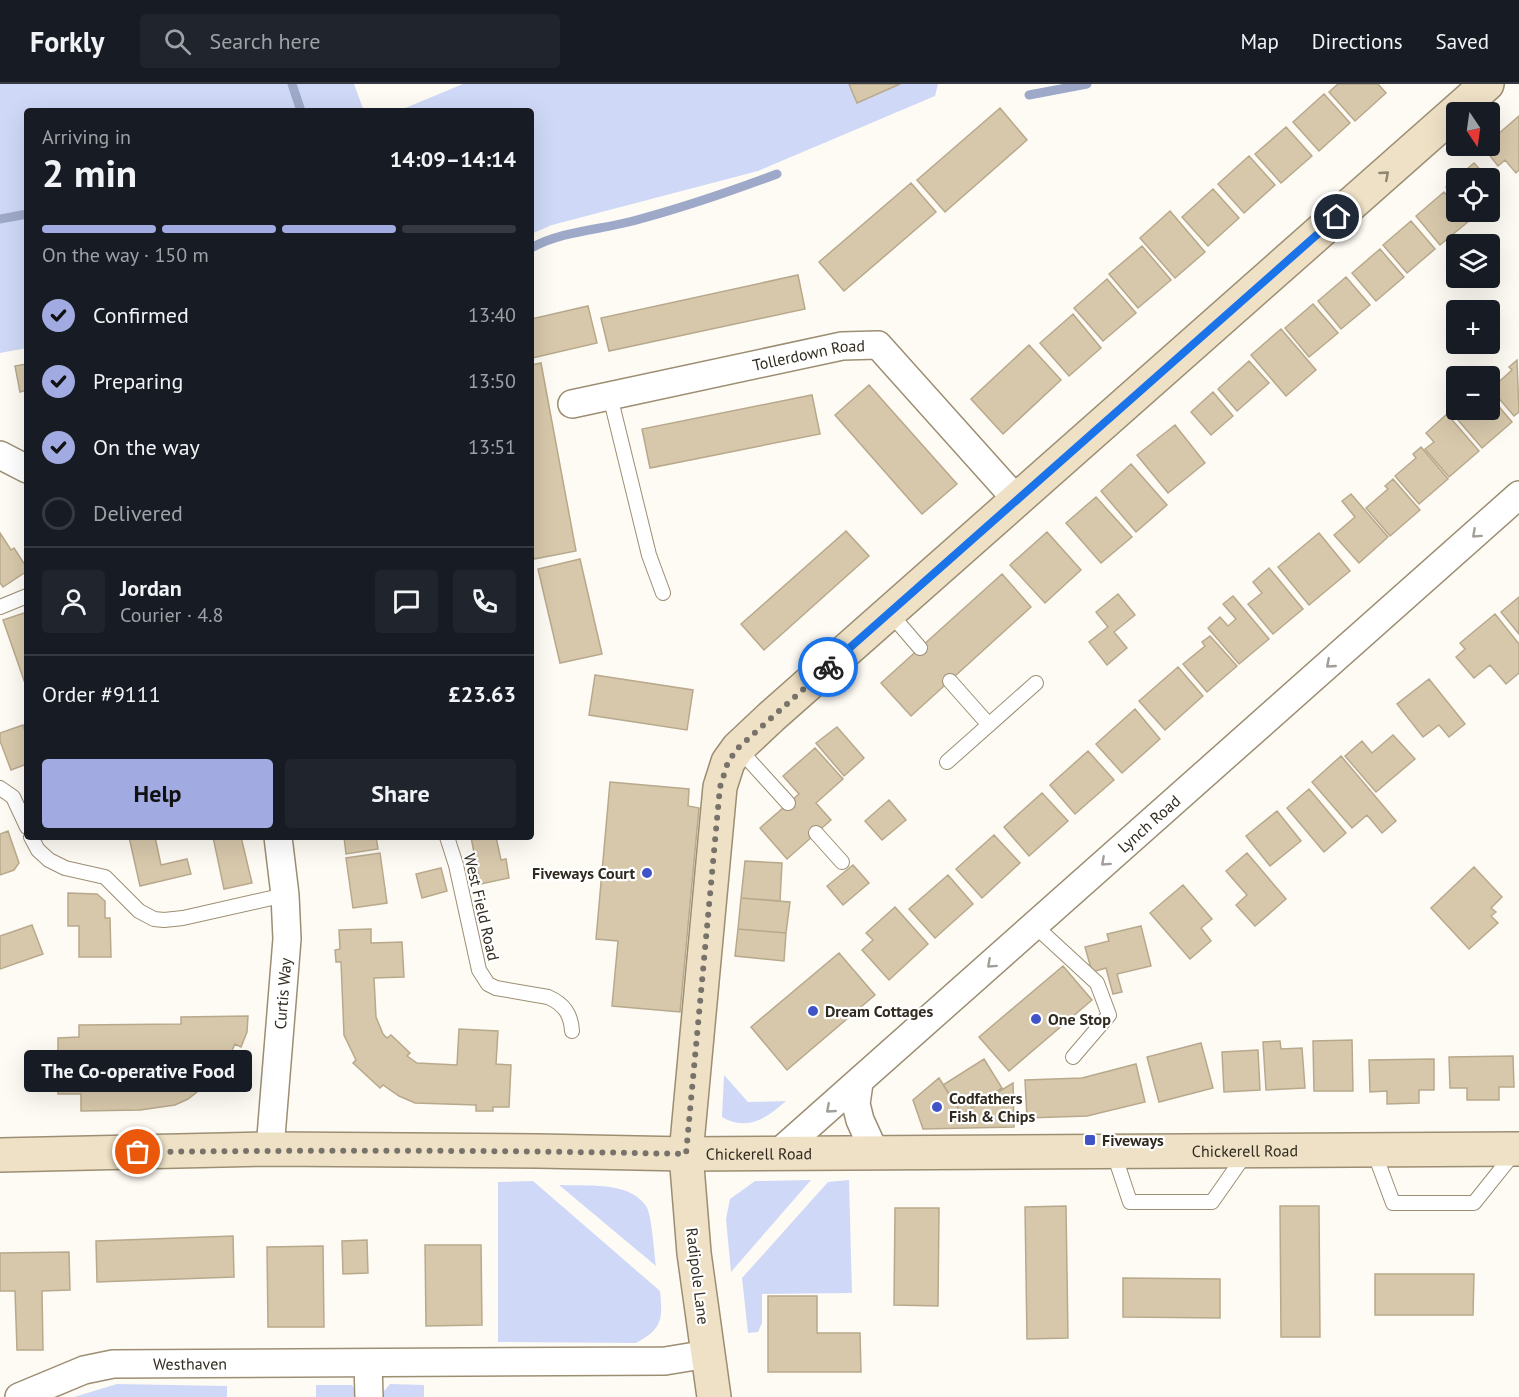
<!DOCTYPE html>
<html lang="en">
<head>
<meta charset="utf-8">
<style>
	body { margin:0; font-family:"PT Sans",sans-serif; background:#20242c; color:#f1f3f6; height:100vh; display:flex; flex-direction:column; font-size:22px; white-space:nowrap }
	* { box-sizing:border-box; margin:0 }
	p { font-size:20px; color:#9ea1a6 }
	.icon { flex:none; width:33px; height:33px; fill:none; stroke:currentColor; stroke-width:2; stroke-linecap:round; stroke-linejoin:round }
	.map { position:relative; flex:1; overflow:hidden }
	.panel { position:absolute; left:24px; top:24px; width:510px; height:732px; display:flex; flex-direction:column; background:#171b24; border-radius:6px; box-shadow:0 6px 24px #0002 }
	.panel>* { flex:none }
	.needle { width:39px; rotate:167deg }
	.tools { position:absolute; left:1446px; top:18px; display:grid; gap:12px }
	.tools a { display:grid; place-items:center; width:54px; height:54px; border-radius:6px; background:#171b24; box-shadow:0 6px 24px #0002; font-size:30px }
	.pin { position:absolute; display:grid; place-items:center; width:51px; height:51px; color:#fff; margin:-26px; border:3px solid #fff; border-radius:50%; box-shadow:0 2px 6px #0007 }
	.courier { position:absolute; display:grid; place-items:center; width:60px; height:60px; margin:-30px; border:4px solid #1a73e8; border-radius:50%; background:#fff; color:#222; box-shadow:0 2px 8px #0007 }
	.bubble { position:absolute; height:42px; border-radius:6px; background:#171b24; box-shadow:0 6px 24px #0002; font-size:20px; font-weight:700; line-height:42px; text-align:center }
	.headline em { font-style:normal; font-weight:700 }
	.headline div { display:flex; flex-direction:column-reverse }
	.headline { display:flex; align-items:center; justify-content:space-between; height:102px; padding:0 18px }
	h1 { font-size:39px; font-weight:700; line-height:45px }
	.bar { display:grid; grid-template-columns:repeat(4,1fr); gap:9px 6px; align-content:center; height:72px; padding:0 18px }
	.bar i { height:8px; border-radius:4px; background:#363941 }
	.bar .current { background:#a1abe1 }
	.bar p { grid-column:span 4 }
	.line { display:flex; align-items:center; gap:15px; padding:0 18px; border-top:2px solid #363941 }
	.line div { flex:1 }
	.round { display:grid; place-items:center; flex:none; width:63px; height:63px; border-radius:6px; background:#20242c }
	ol { padding:0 18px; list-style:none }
	li { display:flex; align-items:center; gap:18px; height:66px }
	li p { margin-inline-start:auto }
	li .icon { padding:6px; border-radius:50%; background:#a1abe1; color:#111; stroke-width:4 }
	li:last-child { color:#9ea1a6 }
	li i { width:33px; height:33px; border:3px solid #363941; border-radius:50% }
	.button { display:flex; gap:12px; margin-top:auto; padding:12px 18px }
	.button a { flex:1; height:69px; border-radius:6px; background:#a1abe1; color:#111; font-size:24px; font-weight:700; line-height:69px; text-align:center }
	.button a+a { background:#20242c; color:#f1f3f6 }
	header { display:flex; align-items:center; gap:36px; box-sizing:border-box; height:84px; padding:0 30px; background:#171b24; border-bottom:2px solid #363941 }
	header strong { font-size:28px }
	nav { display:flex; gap:33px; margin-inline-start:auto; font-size:21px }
	.search { width:420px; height:54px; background:#20242c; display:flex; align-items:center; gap:15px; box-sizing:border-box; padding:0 21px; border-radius:6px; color:#9ea1a6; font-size:22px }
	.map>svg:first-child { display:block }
	.green { fill:#cfd9f7 }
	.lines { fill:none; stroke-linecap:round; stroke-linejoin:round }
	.stream { stroke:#9ea9c9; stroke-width:9 }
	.building { fill:#d7c8ab; stroke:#b8a98c; stroke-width:1.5 }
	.service-casing { stroke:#9c8e72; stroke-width:16 }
	.minor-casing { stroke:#9c8e72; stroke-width:30 }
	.secondary-casing { stroke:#9c8e72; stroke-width:36 }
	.service { stroke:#fff; stroke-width:14 }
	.minor { stroke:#fff; stroke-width:27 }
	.secondary { stroke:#eee1c6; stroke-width:33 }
	.oneway { stroke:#8f8672 }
	.oneway2 { stroke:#a29f9a }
	.done { stroke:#78736a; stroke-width:6; stroke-dasharray:0 10.8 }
	.route { stroke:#1a73e8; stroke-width:8 }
	.poi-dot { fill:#4053c7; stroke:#fff; stroke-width:2 }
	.labels { text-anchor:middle; stroke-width:4.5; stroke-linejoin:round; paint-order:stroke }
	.street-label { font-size:16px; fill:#302a1f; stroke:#fff }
	.poi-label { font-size:16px; font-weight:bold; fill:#302a1f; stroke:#fff; text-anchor:start }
</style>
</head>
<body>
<header>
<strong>Forkly</strong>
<div class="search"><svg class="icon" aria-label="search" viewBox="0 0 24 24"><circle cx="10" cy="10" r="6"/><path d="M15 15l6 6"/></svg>Search here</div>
<nav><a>Map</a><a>Directions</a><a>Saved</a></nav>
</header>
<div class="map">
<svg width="1519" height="1313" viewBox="0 0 1519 1313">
	<rect width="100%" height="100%" fill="#fefbf5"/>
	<path class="green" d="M0,0H354L364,27H27V264L0,269Z
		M463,0H938L935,12L758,87L552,141L531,150V27H398Z
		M724,991L748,1018L786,1017C767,1034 747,1048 722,1033Z
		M811,1096L731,1188L726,1135L730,1115L755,1097Z
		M849,1096L852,1209L762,1210V1239L758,1248L748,1249L742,1194L828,1098Z
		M533,1097L660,1207C663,1236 662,1245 636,1259L498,1258V1098Z
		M559,1101C585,1102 630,1097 646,1122C652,1130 654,1170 656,1182Z
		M117,1300L227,1302V1313H74Z
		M390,1300L424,1301V1313H379Z
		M316,1301H352L360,1313H316Z"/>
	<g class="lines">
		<path class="stream" d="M292,0L301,27
			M1029,11L1087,0
			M0,135L27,130
			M531,164C562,147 599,146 633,137C682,124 729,108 777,90"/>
	</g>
	<path class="building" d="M849,0H900L857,19Z
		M1338,0H1378L1386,9L1355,37L1329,8Z
		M1324,10L1350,39L1319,67L1293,38Z
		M1000,24L1027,56L945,128L917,96Z
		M1519,32V86L1516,89L1505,76L1498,82L1483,63L1490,62V57Z
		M1286,43L1312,72L1281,99L1255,70Z
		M1249,72L1275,101L1244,129L1218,100Z
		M1474,79L1488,94H1456V115L1446,103Z
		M1490,96L1498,107L1490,114Z
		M911,99L936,128L844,207L819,178Z
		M1213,105L1239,134L1208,162L1182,133Z
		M1444,108L1456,122V128H1461L1469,137L1440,161L1416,132Z
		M1170,127L1205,168L1175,194L1140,154Z
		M1411,137L1435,165L1407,189L1383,161Z
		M1142,162L1171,196L1138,224L1109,190Z
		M1380,165L1404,193L1376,217L1352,189Z
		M798,191L805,225L609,267L601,234Z
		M1346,193L1370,221L1341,245L1318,217Z
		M1107,195L1136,229L1103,257L1074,224Z
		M1313,220L1338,249L1309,273L1285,244Z
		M588,222L597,259L532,274L531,235Z
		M1073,230L1101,264L1069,292L1040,259Z
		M1281,245L1316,286L1286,312L1251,271Z
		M1029,261L1061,296L1003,350L971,315Z
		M1517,276L1519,328L1514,332L1491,305L1512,286L1509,283Z
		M1249,277L1269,299L1237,327L1218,305Z
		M541,279L576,467L534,475L531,459V281Z
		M27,280V306L20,308L15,282Z
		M869,301L957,400L922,430L835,331Z
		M1213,308L1233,332L1211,351L1191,328Z
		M812,311L820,350L650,384L642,345Z
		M1490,312L1512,338L1482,364L1458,336L1471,326H1490Z
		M1447,330L1479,367L1449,393L1425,365L1434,358L1426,349Z
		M1175,341L1205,379L1168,409L1137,371Z
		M1421,363L1448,395L1419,420L1395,392L1416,374L1413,370Z
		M1131,380L1167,421L1136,448L1101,407Z
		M1393,395L1420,426L1390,452L1366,424L1388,405L1385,402Z
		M1351,410L1388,453L1359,479L1334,451L1355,433L1342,417Z
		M1096,413L1132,453L1101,479L1066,439Z
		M846,447L869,472L764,566L741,540Z
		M1047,448L1081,486L1045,519L1010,481Z
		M0,449L11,466L14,464L27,484V487L3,503L0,499Z
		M1319,449L1350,487L1309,521L1278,483Z
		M580,475L602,570L560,579L538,485Z
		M1269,484L1303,525L1273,550L1248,520L1262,509L1253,498Z
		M1002,490L1031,523L911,632L881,599Z
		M1118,510L1135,531L1114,548L1127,564L1107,581L1089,558L1108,543L1096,528Z
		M1233,512L1269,555L1239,580L1208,544L1220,533L1228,542L1236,535L1223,520Z
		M1519,513V550L1501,528Z
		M27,528V605L3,536Z
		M1495,530L1519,560V589L1506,600L1490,581L1474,594L1456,573L1465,565L1460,559Z
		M1210,552L1237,582L1207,608L1183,580L1205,562L1202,558Z
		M1178,583L1203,612L1165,646L1139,617Z
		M595,591L693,606L687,646L589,631Z
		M1429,595L1465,640L1449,653L1439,641L1423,653L1397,620Z
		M1135,625L1160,655L1122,689L1096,660Z
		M23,641L27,653V680L11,686L0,657V649Z
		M837,643L864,674L844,692L816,659Z
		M1393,651L1415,675L1376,708L1345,672L1362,657L1372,669Z
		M815,664L843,695L816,719L831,736L787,775L760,744L799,710L783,692Z
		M1088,667L1114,696L1075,730L1050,701Z
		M1341,672L1396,737L1382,749L1367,731L1352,744L1312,698Z
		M610,698L689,705L688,722L699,724L680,928L612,922L618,857L596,855Z
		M1309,705L1346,749L1324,768L1287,724Z
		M1042,709L1068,737L1029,772L1004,743Z
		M889,716L906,736L882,756L865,737Z
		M1277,727L1301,757L1270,782L1246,752Z
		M8,747L19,779L14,786L0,791V750Z
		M994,751L1020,779L982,814L956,785Z
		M129,753H155L161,781L187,775L191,790L140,802Z
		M213,753H241L252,799L224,805Z
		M344,753H376L378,765L346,770Z
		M471,753H496L501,776L506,775L509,794L480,800Z
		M380,769L387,819L353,824L346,774Z
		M1247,769L1286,815L1255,842L1236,821L1247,811L1226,787Z
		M745,777L782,779L780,817L741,814Z
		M853,781L869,799L843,821L827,802Z
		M1474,783L1502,813L1491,824L1496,828L1491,832L1498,839L1469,865L1431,824Z
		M441,784L447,807L422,814L416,790Z
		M948,791L973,820L935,854L909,825Z
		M1183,801L1212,835L1201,844L1211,857L1190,875L1150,829Z
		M68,809L97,810L105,817V834H110L111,873H79V842H68Z
		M741,814L790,818L786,849L738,845Z
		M895,823L928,860L889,896L862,866L873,856L866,849Z
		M32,841L43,870L0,885V852Z
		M1141,842L1151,882L1117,890L1122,908L1113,910L1106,884L1092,888L1085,863L1109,857L1107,850Z
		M371,845V859L402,858L404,893L374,894L376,933L383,950L387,954L391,951L410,969L407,972L417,979L457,981L459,945L498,947L496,980L511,981L509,1023H493V1027H476V1021L415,1019L399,1012L383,1001L380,1004L353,979L356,976L344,951L341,878H336L335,866L340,865L339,846Z
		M738,845L786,849L784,877L735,872Z
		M839,869L875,911L787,986L751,943Z
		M1063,882L1092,916L1009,987L979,953Z
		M248,932L247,948L241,963L235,960L226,980L211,997L188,1015L175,1021L140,1026L81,1027V1010H58V954L79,953V941L181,940V933Z
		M1352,956L1353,1007H1314L1313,957Z
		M1280,957L1281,965L1302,964L1305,1004L1266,1006L1263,958Z
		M1201,959L1213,1004L1159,1018L1147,973Z
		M1258,966L1260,1006L1224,1008L1222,968Z
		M1513,972L1514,1003H1499V1016H1467V1004H1450L1449,973Z
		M984,975L1002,1004L962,1030L943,1001Z
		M1434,975V1006H1419V1019L1387,1020V1007L1370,1008L1369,976Z
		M1136,980L1145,1018L1087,1032L1027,1034L1025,996L1082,994Z
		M939,994L962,1030L1013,999L1014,1043L923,1045L913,1016Z
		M1066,1122L1068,1254L1027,1255L1025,1123Z
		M1280,1122H1319L1320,1253H1281Z
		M895,1124H939L938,1222L894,1221Z
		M233,1152L234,1193L97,1198L96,1157Z
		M367,1156L368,1189L343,1190L342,1157Z
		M425,1161H481L482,1241L426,1242Z
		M323,1162L324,1243H268L267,1163Z
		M69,1168L70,1206L42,1207L43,1266H17L15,1207H0V1169Z
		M1375,1190H1474L1473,1231H1375Z
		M1123,1194L1220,1195V1234L1123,1233Z
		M768,1212H817V1249H860L861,1288H768Z"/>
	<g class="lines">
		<defs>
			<path id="service" d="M610,312L649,471L663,509
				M0,523L27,512
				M889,528L920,564
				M950,597L989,641
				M738,664L788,719
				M947,678L1036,599
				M0,704L13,713L27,743
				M816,749L842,778
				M31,753L38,766L49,776L65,784L105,793L139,827L154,835L164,836L183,834L285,811
				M447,753L456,781L479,886L488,900L496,904L548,913C564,920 571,930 572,947
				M1034,841L1097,899L1109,931L1073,973
				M1373,1065L1393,1119H1474L1514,1069
				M1113,1067L1130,1118H1212L1247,1068"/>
			<g id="minor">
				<path id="s1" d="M572,320L842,262L878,261L1016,415"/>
				<path d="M0,371L27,385"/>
				<path d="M859,999L856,1020L860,1036L875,1069"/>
				<path id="s2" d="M270,1065L287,855L285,811L278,753"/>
				<path id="s3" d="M778,1069L1519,411"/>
				<path d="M368,1279L369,1313"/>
				<path id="s4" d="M19,1313L84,1286L113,1280L665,1277L708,1270"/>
			</g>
			<g id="secondary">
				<path id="s5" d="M0,1071L270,1065L538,1067L686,1070L1519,1065"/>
				<path d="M714,1313L694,1169L686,1070L720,703L728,678L738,664L771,633L1487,0"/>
			</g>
		</defs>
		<use href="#service" class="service-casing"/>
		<use href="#minor" class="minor-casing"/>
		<use href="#secondary" class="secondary-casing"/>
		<use href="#service" class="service"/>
		<use href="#minor" class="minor"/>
		<use href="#secondary" class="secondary"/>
	</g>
	<defs><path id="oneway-chevron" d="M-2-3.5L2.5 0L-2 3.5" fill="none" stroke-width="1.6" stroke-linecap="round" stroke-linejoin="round" transform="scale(1.5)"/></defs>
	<use class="oneway" href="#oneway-chevron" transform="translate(1385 91) rotate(-41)"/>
	<g class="oneway2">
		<use href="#oneway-chevron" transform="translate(1476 450) rotate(138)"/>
		<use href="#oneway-chevron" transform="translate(1330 580) rotate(139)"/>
		<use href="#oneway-chevron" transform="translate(1105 778) rotate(138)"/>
		<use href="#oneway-chevron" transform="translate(991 880) rotate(138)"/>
		<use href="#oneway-chevron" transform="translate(830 1025) rotate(139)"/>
	</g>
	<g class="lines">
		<path class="done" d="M138,1068C321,1066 503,1066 686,1070L720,703L728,678L738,664L828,583"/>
		<path class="route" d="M828,583L1337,133"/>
	</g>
	<g class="poi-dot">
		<circle cx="647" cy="789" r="6"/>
		<circle cx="813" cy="927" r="6"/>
		<circle cx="1036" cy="935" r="6"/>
		<circle cx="937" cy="1023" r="6"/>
		<rect x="1084" y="1050" width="12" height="12" rx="3"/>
	</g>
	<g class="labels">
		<g class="street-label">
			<text dy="6" stroke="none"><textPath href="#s1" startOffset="242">Tollerdown Road</textPath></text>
			<text dy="6" stroke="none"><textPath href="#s3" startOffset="496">Lynch Road</textPath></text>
			<text transform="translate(482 823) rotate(77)" y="6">West Field Road</text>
			<text dy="6" stroke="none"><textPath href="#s2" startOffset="156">Curtis Way</textPath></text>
			<text dy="6" stroke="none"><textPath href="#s5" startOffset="1245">Chickerell Road</textPath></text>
			<text dy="6" stroke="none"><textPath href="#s5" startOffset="759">Chickerell Road</textPath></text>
			<text transform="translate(698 1192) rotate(83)" y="6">Radipole Lane</text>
			<text dy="6" stroke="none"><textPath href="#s4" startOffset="177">Westhaven</textPath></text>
		</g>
		<g class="poi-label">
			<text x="635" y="795" text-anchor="end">Fiveways Court</text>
			<text x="825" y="933">Dream Cottages</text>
			<text x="1048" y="941">One Stop</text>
			<text x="949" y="1020">Codfathers<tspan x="949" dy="18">Fish &amp; Chips</tspan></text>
			<text x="1102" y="1062">Fiveways</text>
		</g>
	</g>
</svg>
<div class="tools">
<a><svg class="needle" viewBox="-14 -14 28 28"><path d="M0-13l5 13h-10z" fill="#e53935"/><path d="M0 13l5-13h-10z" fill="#9ea1a6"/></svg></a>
<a><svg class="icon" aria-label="locate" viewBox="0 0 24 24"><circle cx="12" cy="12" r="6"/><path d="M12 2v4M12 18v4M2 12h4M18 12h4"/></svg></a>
<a><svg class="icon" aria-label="layers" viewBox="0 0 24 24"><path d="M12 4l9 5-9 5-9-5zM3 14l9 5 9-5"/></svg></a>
<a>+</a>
<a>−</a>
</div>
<div class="pin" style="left:138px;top:1068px;background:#ea580c"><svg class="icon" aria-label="bag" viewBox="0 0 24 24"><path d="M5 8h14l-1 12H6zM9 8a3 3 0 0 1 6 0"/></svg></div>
<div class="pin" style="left:1337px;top:133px;background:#1f2937"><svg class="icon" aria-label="home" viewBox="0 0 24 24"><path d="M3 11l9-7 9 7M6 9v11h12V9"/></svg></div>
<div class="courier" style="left:828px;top:583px"><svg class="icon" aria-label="bike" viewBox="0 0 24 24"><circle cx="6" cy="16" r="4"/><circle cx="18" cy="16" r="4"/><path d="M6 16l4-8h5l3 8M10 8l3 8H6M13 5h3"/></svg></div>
<div class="bubble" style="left:24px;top:966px;width:228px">The Co-operative Food</div>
<section class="panel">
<div class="headline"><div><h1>2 min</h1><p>Arriving in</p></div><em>14:09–14:14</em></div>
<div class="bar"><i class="current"></i><i class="current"></i><i class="current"></i><i></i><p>On the way · 150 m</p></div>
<ol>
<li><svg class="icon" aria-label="check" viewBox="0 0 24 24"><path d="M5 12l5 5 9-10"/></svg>Confirmed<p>13:40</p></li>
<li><svg class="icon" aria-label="check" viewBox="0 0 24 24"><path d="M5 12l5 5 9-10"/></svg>Preparing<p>13:50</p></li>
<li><svg class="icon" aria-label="check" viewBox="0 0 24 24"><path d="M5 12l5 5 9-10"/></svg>On the way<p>13:51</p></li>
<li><i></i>Delivered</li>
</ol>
<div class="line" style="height:108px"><a class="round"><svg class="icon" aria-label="person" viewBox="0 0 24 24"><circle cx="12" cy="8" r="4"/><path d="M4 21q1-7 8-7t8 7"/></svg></a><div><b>Jordan</b><p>Courier · 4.8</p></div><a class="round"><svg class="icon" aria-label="chat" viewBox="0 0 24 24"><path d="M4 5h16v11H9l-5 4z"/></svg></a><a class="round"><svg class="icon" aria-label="phone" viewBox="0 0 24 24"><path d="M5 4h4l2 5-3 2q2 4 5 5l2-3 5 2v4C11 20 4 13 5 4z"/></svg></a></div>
<div class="line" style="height:78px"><div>Order #9111</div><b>£23.63</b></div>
<div class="button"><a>Help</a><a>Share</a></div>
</section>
</div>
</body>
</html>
